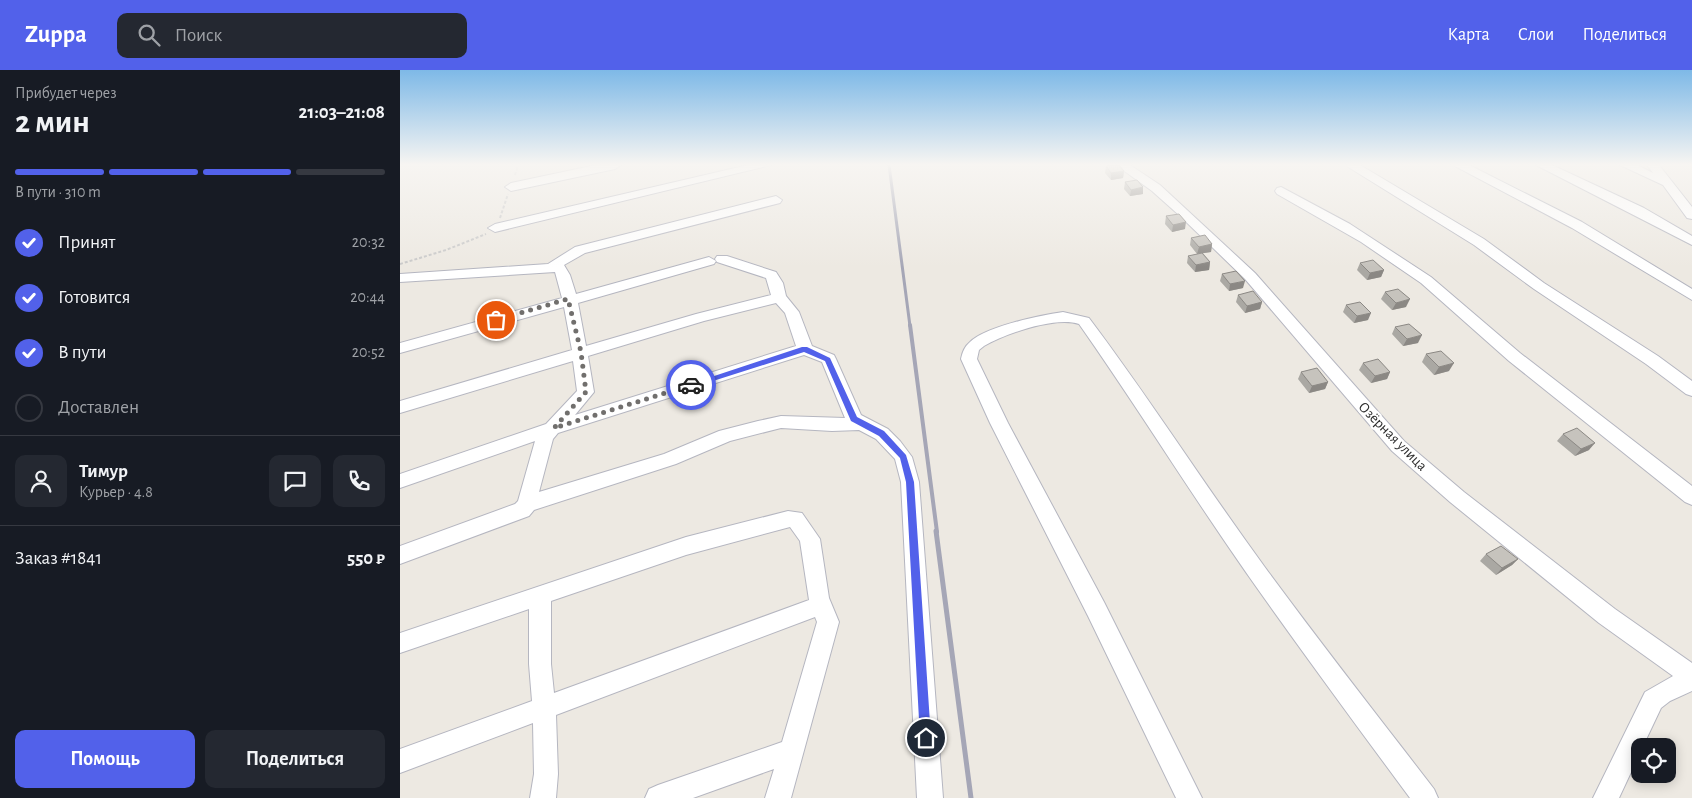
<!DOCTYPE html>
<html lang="ru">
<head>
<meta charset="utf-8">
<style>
	body { margin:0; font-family:"Alegreya Sans",sans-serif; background:#242831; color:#f1f3f6; height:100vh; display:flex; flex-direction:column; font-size:19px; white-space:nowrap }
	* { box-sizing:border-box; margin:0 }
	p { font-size:16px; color:#9ea1a6 }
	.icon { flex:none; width:28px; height:28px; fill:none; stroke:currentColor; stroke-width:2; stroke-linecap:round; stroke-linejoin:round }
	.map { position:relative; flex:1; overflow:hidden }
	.drawer { display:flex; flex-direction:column; background:#171b24; width:400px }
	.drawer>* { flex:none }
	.controls { position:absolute; left:1231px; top:668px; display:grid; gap:10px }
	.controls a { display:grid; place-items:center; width:45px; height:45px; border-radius:10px; background:#171b24; box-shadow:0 2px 12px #0003; font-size:25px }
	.pin { position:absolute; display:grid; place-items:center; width:42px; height:42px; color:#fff; margin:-21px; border:2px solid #fff; border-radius:50%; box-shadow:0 1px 5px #0007 }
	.courier { position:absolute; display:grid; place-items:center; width:50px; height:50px; margin:-25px; border:4px solid #5261ea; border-radius:50%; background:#fff; color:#222; box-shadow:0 1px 6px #0007 }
	.summary em { font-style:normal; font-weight:700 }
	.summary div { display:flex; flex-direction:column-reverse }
	.summary { display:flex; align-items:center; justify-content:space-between; height:85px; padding:0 15px }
	h1 { font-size:32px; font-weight:700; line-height:38px }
	.bar { display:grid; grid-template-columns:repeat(4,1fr); gap:8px 5px; align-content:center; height:60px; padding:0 15px }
	.bar i { height:6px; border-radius:4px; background:#363941 }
	.bar .active { background:#5261ea }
	.bar p { grid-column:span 4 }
	.line { display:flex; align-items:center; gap:12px; padding:0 15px; border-top:1px solid #363941 }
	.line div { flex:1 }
	.round { display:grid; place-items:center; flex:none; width:52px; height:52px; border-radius:10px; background:#242831 }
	ol { padding:0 15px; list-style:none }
	li { display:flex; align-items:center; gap:15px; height:55px }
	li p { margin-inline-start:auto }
	li .icon { padding:5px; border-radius:50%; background:#5261ea; color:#fff; stroke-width:4 }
	li:last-child { color:#9ea1a6 }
	li i { width:28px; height:28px; border:2px solid #363941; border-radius:50% }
	.button { display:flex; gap:10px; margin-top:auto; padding:10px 15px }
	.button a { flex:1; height:58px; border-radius:10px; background:#5261ea; color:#fff; font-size:20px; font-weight:700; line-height:58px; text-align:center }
	.button a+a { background:#242831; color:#f1f3f6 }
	header { display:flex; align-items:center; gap:30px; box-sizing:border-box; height:70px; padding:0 25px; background:#5261ea; color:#fff }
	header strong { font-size:24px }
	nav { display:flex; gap:28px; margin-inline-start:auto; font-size:18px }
	.search { width:350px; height:45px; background:#242831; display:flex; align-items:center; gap:12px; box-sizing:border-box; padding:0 18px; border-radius:10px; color:#9ea1a6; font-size:19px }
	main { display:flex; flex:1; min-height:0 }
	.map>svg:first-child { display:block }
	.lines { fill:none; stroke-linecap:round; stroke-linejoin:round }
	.minor-casing { stroke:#b5b6c0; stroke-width:2 }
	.path { stroke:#c9c9c9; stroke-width:2; stroke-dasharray:3 2; stroke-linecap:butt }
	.minor { fill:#fff; fill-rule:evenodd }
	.rail-far2 { stroke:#a5a6b6; stroke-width:3 }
	.rail-far1 { stroke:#a5a6b6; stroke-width:4 }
	.rail { stroke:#a5a6b6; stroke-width:5 }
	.wall { fill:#aaa8a3 }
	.shaded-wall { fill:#8b8884 }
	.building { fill:#c6c3bd; stroke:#8b8884 }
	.route { fill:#5261ea }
	.done { stroke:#716f6d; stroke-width:5; stroke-dasharray:0 9 }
	.labels { text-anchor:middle; stroke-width:4.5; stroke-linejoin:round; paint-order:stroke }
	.street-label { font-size:15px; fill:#2e2e2e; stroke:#fff }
</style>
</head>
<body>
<header>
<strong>Zuppa</strong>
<div class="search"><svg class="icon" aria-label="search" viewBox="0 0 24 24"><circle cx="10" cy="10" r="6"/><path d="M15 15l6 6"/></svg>Поиск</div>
<nav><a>Карта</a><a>Слои</a><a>Поделиться</a></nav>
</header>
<main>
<section class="drawer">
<div class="summary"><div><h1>2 мин</h1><p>Прибудет через</p></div><em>21:03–21:08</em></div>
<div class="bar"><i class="active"></i><i class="active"></i><i class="active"></i><i></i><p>В пути · 310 m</p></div>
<ol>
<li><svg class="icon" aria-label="check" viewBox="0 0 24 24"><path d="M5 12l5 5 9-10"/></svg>Принят<p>20:32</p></li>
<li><svg class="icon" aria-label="check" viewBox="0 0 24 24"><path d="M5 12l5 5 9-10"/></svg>Готовится<p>20:44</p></li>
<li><svg class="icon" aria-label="check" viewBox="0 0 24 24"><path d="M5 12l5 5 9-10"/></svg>В пути<p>20:52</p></li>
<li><i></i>Доставлен</li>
</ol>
<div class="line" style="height:90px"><a class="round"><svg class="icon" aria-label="person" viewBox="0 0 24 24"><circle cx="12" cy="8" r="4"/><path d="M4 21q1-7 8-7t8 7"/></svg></a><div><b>Тимур</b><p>Курьер · 4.8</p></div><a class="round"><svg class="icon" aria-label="chat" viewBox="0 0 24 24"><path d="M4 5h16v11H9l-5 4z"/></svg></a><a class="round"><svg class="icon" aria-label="phone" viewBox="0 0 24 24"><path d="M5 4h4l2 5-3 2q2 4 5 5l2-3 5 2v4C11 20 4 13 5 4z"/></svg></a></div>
<div class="line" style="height:65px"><div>Заказ #1841</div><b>550 ₽</b></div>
<div class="button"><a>Помощь</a><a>Поделиться</a></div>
</section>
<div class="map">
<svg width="1292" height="728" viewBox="0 0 1292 728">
	<rect width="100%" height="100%" fill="#ede9e2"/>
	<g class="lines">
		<defs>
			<path id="minor" d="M196,95H221L215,99L111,121L105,117L111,113Z
				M348,95H371L95,162L88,158L95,154Z
				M716,95H730L760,115L855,203L1004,371L1064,422L1215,539L1292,593V621L1270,631L1261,638L1243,676H1240V683L1219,728H1193L1245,622L1273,606L1199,553L1050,432L992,381L845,209L780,146L752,121Z
				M945,95H960L1084,169L1144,213L1258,286L1292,311V326L1286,324L1246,294L1134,219L1074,175Z
				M1053,95H1069L1182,152L1292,219V230L1172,158Z
				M1136,95H1152L1244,138L1292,166V175Z
				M1220,95H1237L1253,103L1247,95H1259L1292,137V149L1287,148L1263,115Z
				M881,117L950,154L1031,207L1120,283L1292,416V435L1285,432L1109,291L1021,213L961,172L877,124L875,121L877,118Z
				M376,126L382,130L380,133L185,183L164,195L170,205L176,224L309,187L316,191L314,194L178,233L186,276L296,244L371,225L366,208L317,192L315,189L317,186H327L376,202L383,213L386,226L399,242L412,276L434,285L436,289L461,345L488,359L500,371L512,387L519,412L543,728H517L501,412L495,389L476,369L459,360L432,361L381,358L330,371L276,394L134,440L129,446L0,494V476L115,434L118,431L135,371L0,418V404L146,354L177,321L173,291L0,343V331L172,280L164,237L0,283V273L162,228L155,202L0,212V204L148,194L175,177ZM376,233L385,243L396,276L175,345L194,322L188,286L304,251ZM404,285L422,292L445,348L381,346L358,351L319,361L264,384L139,422L153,369L158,363Z
				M663,242L689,248C750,329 804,414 864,496C919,571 977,645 1034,719L1038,728H1010C956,655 902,582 850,508C791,424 738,338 679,254C655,246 605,264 584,276L579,280L577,289L608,353L704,532L802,728H776L688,546L590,353L561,289C562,283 565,276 570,272C585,257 641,245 663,242Z
				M388,441L402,443L420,469L429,528L439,552L391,728H365L374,699L293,728H245L249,719L258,715L382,672L417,552L415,547L156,645L158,704L156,728H130L134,704L133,653L0,703V679L132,631L129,594V539L0,583V563L286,467ZM390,457L400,471L409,530L154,623L151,594V531L286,485Z"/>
		</defs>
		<use href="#minor" class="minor-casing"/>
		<path class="path" d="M115,105L118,95
			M100,148L108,124
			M0,194L46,180L86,164"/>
		<use href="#minor" class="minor"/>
		<path class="rail-far2" d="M489,95L510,256"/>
		<path class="rail-far1" d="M510,255L537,462"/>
		<path class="rail" d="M536,461L571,728"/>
	</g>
	<path class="wall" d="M706,96L724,101L723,108L711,110L705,103Z
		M725,112L743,124L730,126L724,119Z
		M766,146L785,159L772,162L765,154Z
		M791,168L812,174L811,182L803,183L810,192L809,200L795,202L787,193L788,186L797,184L790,175Z
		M960,193L984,200L981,207L967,210L957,200Z
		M822,204L843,218L829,221L820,211Z
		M985,222L1006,237L992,240L981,229Z
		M838,225L862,232L860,239L845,243L836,232Z
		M946,235L968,250L954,253L943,242Z
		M995,257L1018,273L1003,276L992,264Z
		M1026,284L1049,301L1034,305L1022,292Z
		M963,293L990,302L987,309L971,313L959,300Z
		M901,302L928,312L925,319L909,323L898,309Z
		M1163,364L1189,380L1175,386L1157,371Z
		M1086,484L1118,489L1112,495L1096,505L1080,491Z"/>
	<path class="shaded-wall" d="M724,101L723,108L711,110V103Z
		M743,117V124L730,126L731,120Z
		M786,152L785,159L772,162L773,155Z
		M812,174L811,182L797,184L799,177Z
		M810,192L809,200L795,202L796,195Z
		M984,200L981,207L967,210L970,203Z
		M845,211L843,218L829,221L830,214Z
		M1010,229L1006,237L992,240L996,233Z
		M862,232L860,239L845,243L847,236Z
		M971,243L968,250L954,253L957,246Z
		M1022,265L1018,273L1003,276L1007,269Z
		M1054,293L1049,301L1034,305L1039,297Z
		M990,302L987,309L971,313L975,306Z
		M928,312L925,319L909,323L912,316Z
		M1195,373L1189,380L1175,386L1181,379Z
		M1118,489L1112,495L1096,505L1102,498Z"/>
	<path class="building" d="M711,95H719L724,101L711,103L706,96Z
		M737,110L743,117L731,120L725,112Z
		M779,144L786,152L773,155L766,146Z
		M805,165L812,174L799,177L791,168Z
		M802,183L810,192L796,195L788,186Z
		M973,190L984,200L970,203L960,193Z
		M836,201L845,211L830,214L822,204Z
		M998,219L1010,229L996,233L985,222Z
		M853,221L862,232L847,236L838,225Z
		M960,232L971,243L957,246L946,235Z
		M1009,254L1022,265L1007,269L995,257Z
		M1041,281L1054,293L1039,297L1026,284Z
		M978,289L990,302L975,306L963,293Z
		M917,298L928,312L912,316L901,302Z
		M1177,358L1195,373L1181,379L1163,364Z
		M1101,476L1118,489L1102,498L1086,484Z"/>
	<linearGradient id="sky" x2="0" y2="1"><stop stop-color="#7eb9e7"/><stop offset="0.48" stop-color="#f7f5f2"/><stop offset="1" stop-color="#f7f5f2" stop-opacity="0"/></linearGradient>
	<rect width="1292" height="197" fill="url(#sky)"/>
	<path class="route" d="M402,277H407L430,288L457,347L484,361L506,385L514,412L531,668L526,674L520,668L506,412L500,388L479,366L451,351L425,291L404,282L291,318L287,315Z"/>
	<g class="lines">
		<path class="done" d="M96,250L168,229L181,282L186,322L154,358L291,315"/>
	</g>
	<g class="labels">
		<g class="street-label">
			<text transform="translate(993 366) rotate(45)" y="5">Озёрная улица</text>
		</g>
	</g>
</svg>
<div class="controls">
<a><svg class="icon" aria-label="locate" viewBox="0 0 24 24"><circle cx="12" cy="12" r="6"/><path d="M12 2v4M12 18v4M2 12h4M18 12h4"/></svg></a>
</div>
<div class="pin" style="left:96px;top:250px;background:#ea580c"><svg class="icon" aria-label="bag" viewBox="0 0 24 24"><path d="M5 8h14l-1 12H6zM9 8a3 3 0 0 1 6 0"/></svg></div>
<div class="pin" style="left:526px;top:668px;background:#1f2937"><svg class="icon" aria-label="home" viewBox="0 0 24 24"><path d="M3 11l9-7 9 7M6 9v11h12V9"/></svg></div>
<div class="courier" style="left:291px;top:315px"><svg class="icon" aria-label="car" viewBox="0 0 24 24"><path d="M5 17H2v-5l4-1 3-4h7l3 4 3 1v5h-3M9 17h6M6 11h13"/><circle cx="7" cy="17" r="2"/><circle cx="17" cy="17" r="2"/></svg></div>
</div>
</main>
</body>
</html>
